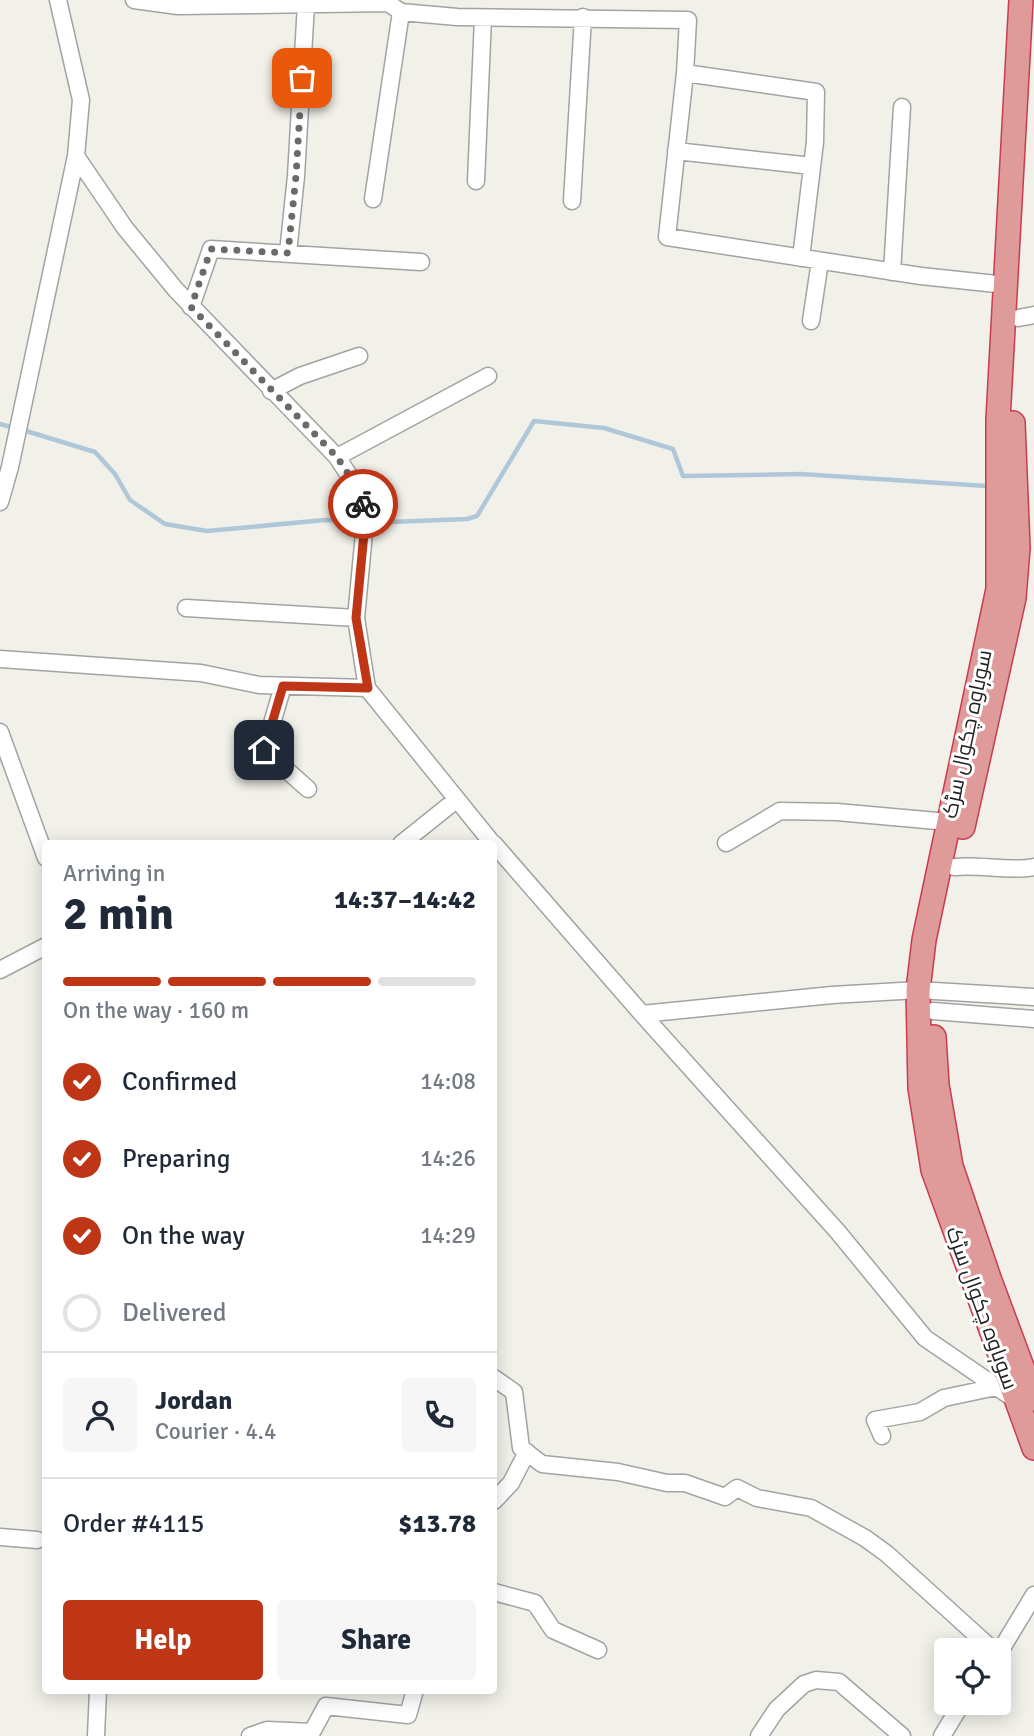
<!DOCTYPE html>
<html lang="en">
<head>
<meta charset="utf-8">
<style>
	body { margin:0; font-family:Signika,Cairo,sans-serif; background:#f6f6f7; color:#1f2937; height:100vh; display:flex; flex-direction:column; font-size:26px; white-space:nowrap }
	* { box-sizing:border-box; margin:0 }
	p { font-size:23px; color:#747a83 }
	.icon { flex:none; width:38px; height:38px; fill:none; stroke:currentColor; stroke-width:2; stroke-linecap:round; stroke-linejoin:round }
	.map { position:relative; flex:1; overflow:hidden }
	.sheet { position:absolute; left:42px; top:840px; width:455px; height:854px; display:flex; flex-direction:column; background:#fff; border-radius:7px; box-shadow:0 4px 18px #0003 }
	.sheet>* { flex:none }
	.tools { position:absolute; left:934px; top:1638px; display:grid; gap:14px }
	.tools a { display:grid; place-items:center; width:77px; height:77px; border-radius:7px; background:#fff; box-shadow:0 4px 18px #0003; font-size:35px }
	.pin { position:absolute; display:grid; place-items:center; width:60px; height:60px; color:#fff; margin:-30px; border-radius:14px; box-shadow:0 4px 10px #0006 }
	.courier { position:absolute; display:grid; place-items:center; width:70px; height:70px; margin:-35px; border:5px solid #be3615; border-radius:50%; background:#fff; color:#222; box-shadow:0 2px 9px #0007 }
	.head em { font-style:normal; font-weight:700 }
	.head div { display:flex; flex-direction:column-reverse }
	.head { display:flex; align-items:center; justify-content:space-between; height:119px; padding:0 21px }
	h1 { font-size:46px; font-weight:700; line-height:52px }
	.bar { display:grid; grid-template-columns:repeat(4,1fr); gap:10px 7px; align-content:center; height:84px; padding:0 21px }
	.bar i { height:9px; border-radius:5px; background:#e0e1e3 }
	.bar .current { background:#be3615 }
	.bar p { grid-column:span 4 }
	.line { display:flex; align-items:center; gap:18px; padding:0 21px; border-top:2px solid #e0e1e3 }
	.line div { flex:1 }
	.round { display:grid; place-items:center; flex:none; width:74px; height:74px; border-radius:7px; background:#f6f6f7 }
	ol { padding:0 21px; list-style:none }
	li { display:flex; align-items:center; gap:21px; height:77px }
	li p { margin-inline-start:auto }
	li .icon { padding:7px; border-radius:50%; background:#be3615; color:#fff; stroke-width:4 }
	li:last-child { color:#747a83 }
	li i { width:38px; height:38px; border:4px solid #e0e1e3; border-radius:50% }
	.action { display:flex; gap:14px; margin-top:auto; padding:14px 21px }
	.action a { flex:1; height:80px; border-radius:7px; background:#be3615; color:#fff; font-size:28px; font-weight:700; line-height:80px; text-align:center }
	.action a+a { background:#f6f6f7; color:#1f2937 }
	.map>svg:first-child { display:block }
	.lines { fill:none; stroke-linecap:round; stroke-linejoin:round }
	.stream { stroke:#afc7d9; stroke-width:4.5 }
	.minor-casing { stroke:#a3a3a3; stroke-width:19 }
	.highway-casing { stroke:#ca3b51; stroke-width:26 }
	.minor { stroke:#fff; stroke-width:16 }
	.highway { stroke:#df9b9a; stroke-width:23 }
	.done { stroke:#6a6a68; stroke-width:7; stroke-dasharray:0 12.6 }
	.route { stroke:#be3615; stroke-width:9 }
	.labels { text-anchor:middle; stroke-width:6; stroke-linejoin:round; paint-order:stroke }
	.street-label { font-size:21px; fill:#222; stroke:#fff }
</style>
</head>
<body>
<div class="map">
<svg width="1034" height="1736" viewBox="0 0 1034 1736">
	<rect width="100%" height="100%" fill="#f1f0e9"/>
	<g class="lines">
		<path class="stream" d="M0,424L14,428
			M23,430L95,452L115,474L130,500L165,524L207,531L325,520L390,522L467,519L477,516L534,421L604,428L673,449L683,476L801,474L986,486"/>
		<defs>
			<path id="minor" d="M134,0L178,6L388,3V0
				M388,3L401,12L457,17L688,20L685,73L816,92L815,142L801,258
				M685,73L667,237L921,276L1006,285
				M676,151L812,166
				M76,156L125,228L176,290L337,457L358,489L366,512L356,618L367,688L493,844
				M476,181L483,18
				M373,199L401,12
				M572,201L583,17
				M288,253L296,176L306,4
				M892,272L902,107
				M191,307L211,249L421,262
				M1018,318L1034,315
				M811,321L820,261
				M271,391L300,376L359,356
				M337,457L488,376
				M0,502L10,467L76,156L81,100L58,0
				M186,608L356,618
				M0,659L201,673L259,685L367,688
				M283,686L264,750L308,789
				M0,732L46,858
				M726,843L780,811L837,812L948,822
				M401,844L456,800
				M494,844L642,1014L838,1232L925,1338L1014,1399
				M954,867C981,864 1008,872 1034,867
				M0,970L46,946
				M933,1011L1034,1019
				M642,1014L832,995L918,990L1034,997
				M494,1378L514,1392L521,1448L542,1464L618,1472L667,1483H685L725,1497L737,1488L757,1498L811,1508L865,1538L887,1554L993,1650
				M882,1436L875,1420L920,1412L944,1398L996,1387
				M494,1501L511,1483L527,1452
				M0,1537L37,1540
				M494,1592L535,1603L553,1630L598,1650
				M998,1650L1002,1648L1034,1595
				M96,1736L98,1690
				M250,1736L267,1730L312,1732L326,1706L408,1715L415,1690
				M759,1736L777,1709L804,1684L816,1680L839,1682L902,1736
				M942,1736L962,1703"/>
			<path id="highway" d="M1021,0L998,420V589L924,940L918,990L920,1088L933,1170L1034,1448
				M963,827L1014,598L1018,548L1013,423
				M934,1037L937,1085L951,1166L989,1278L1034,1399"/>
		</defs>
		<use href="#minor" class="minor-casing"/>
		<use href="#highway" class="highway-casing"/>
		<use href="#minor" class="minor"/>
		<use href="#highway" class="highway"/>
	</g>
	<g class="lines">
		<path class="done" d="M302,78L296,176L288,253L211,249L191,307L337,457L358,489L363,504"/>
		<path class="route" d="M264,750L283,686L368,688L356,618L366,512L363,504"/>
	</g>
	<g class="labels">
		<g class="street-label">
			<text transform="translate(967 734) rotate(-78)" y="7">سوہاوہ چکوال سڑک</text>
			<text transform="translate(982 1308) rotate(70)" y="7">سوہاوہ چکوال سڑک</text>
		</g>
	</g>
</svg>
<div class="tools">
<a><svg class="icon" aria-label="locate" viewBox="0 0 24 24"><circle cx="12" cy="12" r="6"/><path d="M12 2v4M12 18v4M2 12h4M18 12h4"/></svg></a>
</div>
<div class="pin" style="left:302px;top:78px;background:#ea580c"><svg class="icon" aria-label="bag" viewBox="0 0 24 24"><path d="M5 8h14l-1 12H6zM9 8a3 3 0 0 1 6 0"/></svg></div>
<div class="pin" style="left:264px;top:750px;background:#1f2937"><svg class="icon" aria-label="home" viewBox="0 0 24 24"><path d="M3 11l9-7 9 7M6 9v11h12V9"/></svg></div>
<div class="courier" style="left:363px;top:504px"><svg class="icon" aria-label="bike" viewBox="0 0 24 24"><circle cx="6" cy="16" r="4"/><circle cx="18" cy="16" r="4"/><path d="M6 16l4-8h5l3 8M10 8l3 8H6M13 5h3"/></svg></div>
<section class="sheet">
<div class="head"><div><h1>2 min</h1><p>Arriving in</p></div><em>14:37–14:42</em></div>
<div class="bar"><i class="current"></i><i class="current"></i><i class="current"></i><i></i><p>On the way · 160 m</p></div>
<ol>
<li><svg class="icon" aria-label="check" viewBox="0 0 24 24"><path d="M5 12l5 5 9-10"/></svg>Confirmed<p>14:08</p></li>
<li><svg class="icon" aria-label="check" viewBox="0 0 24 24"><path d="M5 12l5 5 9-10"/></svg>Preparing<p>14:26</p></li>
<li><svg class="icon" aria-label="check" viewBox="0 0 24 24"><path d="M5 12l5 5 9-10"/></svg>On the way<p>14:29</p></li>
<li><i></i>Delivered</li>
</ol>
<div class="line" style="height:126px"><a class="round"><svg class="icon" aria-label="person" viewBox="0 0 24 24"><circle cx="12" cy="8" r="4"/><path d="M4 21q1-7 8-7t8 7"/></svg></a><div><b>Jordan</b><p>Courier · 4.4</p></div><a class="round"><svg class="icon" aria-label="phone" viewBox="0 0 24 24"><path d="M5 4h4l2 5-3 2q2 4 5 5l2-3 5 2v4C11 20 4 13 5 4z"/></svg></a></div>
<div class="line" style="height:91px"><div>Order #4115</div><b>$13.78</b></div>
<div class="action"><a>Help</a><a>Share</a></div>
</section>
</div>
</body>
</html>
